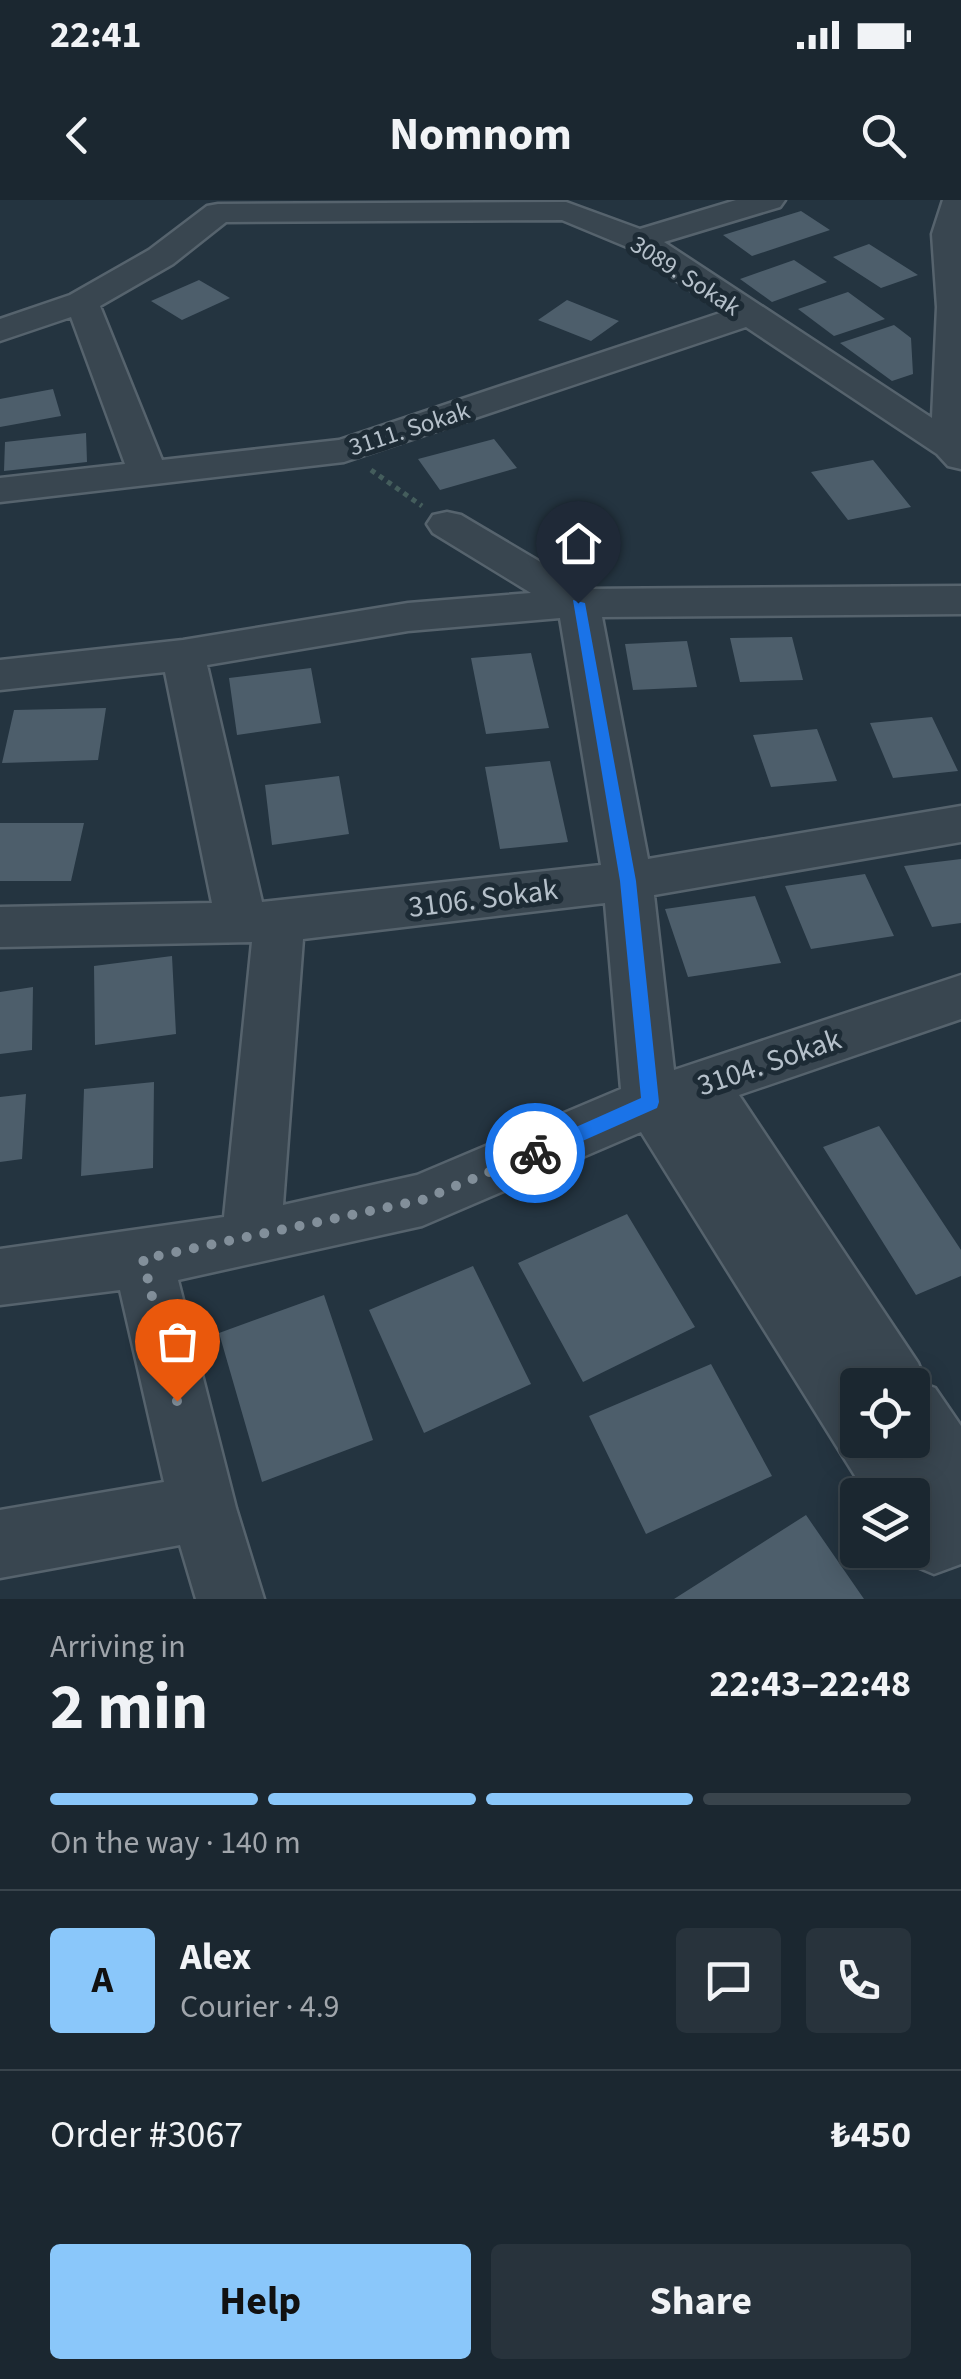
<!DOCTYPE html>
<html lang="en">
<head>
<meta charset="utf-8">
<style>
	body { margin:0; font-family:"Source Sans 3",sans-serif; background:#28333c; color:#f1f3f6; height:100vh; display:flex; flex-direction:column; font-size:38px; white-space:nowrap }
	* { box-sizing:border-box; margin:0 }
	p { font-size:32px; color:#a0a5ab }
	.icon { flex:none; width:55px; height:55px; fill:none; stroke:currentColor; stroke-width:2; stroke-linecap:round; stroke-linejoin:round }
	.map { position:relative; height:1399px; overflow:hidden }
	.sheet { display:flex; flex-direction:column; background:#1b2730; flex:1 }
	.sheet>* { flex:none }
	.buttons { position:absolute; left:840px; top:1168px; display:grid; gap:20px }
	.buttons a { display:grid; place-items:center; width:90px; height:90px; border-radius:10px; background:#1b2730; box-shadow:0 5px 25px #0003,0 0 0 2px #39444c; font-size:50px }
	.pin { position:absolute; display:grid; place-items:center; width:85px; height:85px; color:#fff; margin:-102px -42px; border-radius:50% 50% 50% 0; rotate:-45deg; box-shadow:0 0 10px #0007 }
	.pin .icon { rotate:45deg }
	.courier { position:absolute; display:grid; place-items:center; width:100px; height:100px; margin:-50px; border:8px solid #1a73e8; border-radius:50%; background:#fff; color:#222; box-shadow:0 2px 12px #0007 }
	.summary em { font-style:normal; font-weight:700 }
	.summary div { display:flex; flex-direction:column-reverse }
	.summary { display:flex; align-items:center; justify-content:space-between; height:170px; padding:0 50px }
	h1 { font-size:65px; font-weight:700; line-height:75px }
	.bar { display:grid; grid-template-columns:repeat(4,1fr); gap:15px 10px; align-content:center; height:120px; padding:0 50px }
	.bar i { height:12px; border-radius:8px; background:#39444c }
	.bar .current { background:#8ac7fa }
	.bar p { grid-column:span 4 }
	.line { display:flex; align-items:center; gap:25px; padding:0 50px; border-top:2px solid #39444c }
	.line div { flex:1 }
	.round { display:grid; place-items:center; flex:none; width:105px; height:105px; border-radius:10px; background:#28333c }
	.cta { display:flex; gap:20px; margin-top:auto; padding:20px 50px }
	.cta a { flex:1; height:115px; border-radius:10px; background:#8ac7fa; color:#111; font-size:40px; font-weight:700; line-height:115px; text-align:center }
	.cta a+a { background:#28333c; color:#f1f3f6 }
	.status { display:flex; justify-content:space-between; align-items:center; height:70px; padding:0 50px; background:#1b2730; direction:ltr }
	.status svg { height:28px; fill:currentColor }
	header { display:flex; justify-content:space-between; align-items:center; height:130px; padding:0 50px; background:#1b2730; font-size:45px; font-weight:700 }
	.map>svg:first-child { display:block }
	.building { fill:#4d5e6b }
	.lines { fill:none; stroke-linecap:round; stroke-linejoin:round }
	.minor-casing { stroke:#56636d; stroke-width:5 }
	.path { stroke:#445d5c; stroke-width:5; stroke-dasharray:5 5; stroke-linecap:butt }
	.minor { fill:#394650; fill-rule:evenodd }
	.route { fill:#1a73e8 }
	.done { stroke:#828f9a; stroke-width:10; stroke-dasharray:0 18 }
	.labels { text-anchor:middle; stroke-width:10; stroke-linejoin:round; paint-order:stroke }
	.far-street-label { font-size:25px; fill:#b5c0ca; stroke:#1d2b35 }
	.street-label { font-size:30px; fill:#b5c0ca; stroke:#1d2b35 }
</style>
</head>
<body>
<div class="status"><b>22:41</b><svg viewBox="0 0 49 12"><path d="M0 12V9h3v3zM5 12V6h3v6zM10 12V3h3v9zM15 12V0h3v12zM26 1h20v11H26zM47 4h2v5h-2z"/></svg></div>
<header><svg class="icon" aria-label="back" viewBox="0 0 24 24"><path d="M15 5l-7 7 7 7"/></svg>Nomnom<svg class="icon" aria-label="search" viewBox="0 0 24 24"><circle cx="10" cy="10" r="6"/><path d="M15 15l6 6"/></svg></header>
<div class="map">
<svg width="961" height="1399" viewBox="0 0 961 1399">
	<rect width="100%" height="100%" fill="#243440"/>
	<path class="building" d="M801,11L830,30L752,56L723,35Z
		M869,44L918,75L881,88L833,57Z
		M794,60L827,82L772,102L740,79Z
		M199,80L230,98L182,120L151,101Z
		M848,92L885,119L834,136L798,109Z
		M567,100L619,121L591,141L538,120Z
		M894,125L911,138L913,174L892,181L840,143Z
		M53,189L61,216L0,227V199Z
		M86,233L87,262L4,271L5,242Z
		M494,239L517,268L440,290L418,259Z
		M873,260L911,307L848,320L811,272Z
		M792,437L803,480L740,482L730,438Z
		M687,441L697,487L633,490L625,444Z
		M531,453L549,528L486,534L471,458Z
		M311,468L321,523L237,535L229,478Z
		M106,508L98,560L2,563L14,510Z
		M932,517L958,571L893,578L870,523Z
		M817,529L837,581L771,587L753,535Z
		M550,561L568,642L500,649L485,567Z
		M339,576L349,634L272,645L265,585Z
		M0,623H84L71,681H0Z
		M961,659V723L932,727L904,666Z
		M865,674L894,736L811,749L785,686Z
		M755,696L781,763L688,777L665,709Z
		M172,756L176,834L95,845L94,766Z
		M33,787L32,850L0,854V792Z
		M154,882L153,968L81,976L84,889Z
		M26,894L22,959L0,962V897Z
		M879,926L961,1050V1076L916,1095L823,947Z
		M627,1014L695,1127L583,1182L518,1063Z
		M473,1066L531,1184L424,1233L369,1110Z
		M324,1095L373,1240L262,1282L219,1133Z
		M711,1164L772,1276L646,1334L589,1216Z
		M806,1315L864,1399H674Z"/>
	<g class="lines">
		<defs>
			<path id="minor" d="M736,0H785L780,7L664,42L932,218L937,107L932,34L943,0H961V269L948,266L937,254L746,127L344,262L0,302V278L125,264L71,117L0,141V119L70,95L149,50L207,6L218,4L566,2L640,29ZM562,20L627,47L723,112L339,240L162,260L100,106L173,64L226,22Z
				M447,312L461,315L586,389L961,386V414L602,417L648,659L961,606V642L654,695L674,870L961,775V819L739,895L918,1163L927,1185L935,1188L961,1226V1364L934,1374L910,1364L901,1350H912V1295H867L641,932L422,1026L178,1080L236,1308L264,1399H196L180,1345L0,1378V1310L164,1282L120,1090L0,1105V1049L224,1017L252,742L0,747V707L212,703L165,472L0,490V460L183,440L408,403L531,393L433,333L427,324L433,315ZM560,418L601,665L262,702L207,465L408,431ZM605,703L621,889L417,975L283,1005L303,739ZM858,1185H912V1240H858Z"/>
		</defs>
		<use href="#minor" class="minor-casing"/>
		<path class="path" d="M371,270L422,306"/>
		<use href="#minor" class="minor"/>
	</g>
	<path class="route" d="M573,400L585,403L636,681L659,902L657,908L535,962L526,953L529,948L641,898L620,681Z"/>
	<g class="lines">
		<path class="done" d="M177,1201L143,1059L422,1000L535,953"/>
	</g>
	<g class="labels">
		<g class="far-street-label">
			<text transform="translate(686 75) rotate(33)" y="9">3089. Sokak</text>
			<text transform="translate(409 228) rotate(-18)" y="9">3111. Sokak</text>
		</g>
		<g class="street-label">
			<text transform="translate(483 698) rotate(-7)" y="10">3106. Sokak</text>
			<text transform="translate(769 862) rotate(-19)" y="10">3104. Sokak</text>
		</g>
	</g>
</svg>
<div class="buttons">
<a><svg class="icon" aria-label="locate" viewBox="0 0 24 24"><circle cx="12" cy="12" r="6"/><path d="M12 2v4M12 18v4M2 12h4M18 12h4"/></svg></a>
<a><svg class="icon" aria-label="layers" viewBox="0 0 24 24"><path d="M12 4l9 5-9 5-9-5zM3 14l9 5 9-5"/></svg></a>
</div>
<div class="pin" style="left:177px;top:1201px;background:#ea580c"><svg class="icon" aria-label="bag" viewBox="0 0 24 24"><path d="M5 8h14l-1 12H6zM9 8a3 3 0 0 1 6 0"/></svg></div>
<div class="pin" style="left:578px;top:403px;background:#1f2937"><svg class="icon" aria-label="home" viewBox="0 0 24 24"><path d="M3 11l9-7 9 7M6 9v11h12V9"/></svg></div>
<div class="courier" style="left:535px;top:953px"><svg class="icon" aria-label="bike" viewBox="0 0 24 24"><circle cx="6" cy="16" r="4"/><circle cx="18" cy="16" r="4"/><path d="M6 16l4-8h5l3 8M10 8l3 8H6M13 5h3"/></svg></div>
</div>
<section class="sheet">
<div class="summary"><div><h1>2 min</h1><p>Arriving in</p></div><em>22:43–22:48</em></div>
<div class="bar"><i class="current"></i><i class="current"></i><i class="current"></i><i></i><p>On the way · 140 m</p></div>
<div class="line" style="height:180px"><b class="round" style="background:#8ac7fa;color:#111">A</b><div><b>Alex</b><p>Courier · 4.9</p></div><a class="round"><svg class="icon" aria-label="chat" viewBox="0 0 24 24"><path d="M4 5h16v11H9l-5 4z"/></svg></a><a class="round"><svg class="icon" aria-label="phone" viewBox="0 0 24 24"><path d="M5 4h4l2 5-3 2q2 4 5 5l2-3 5 2v4C11 20 4 13 5 4z"/></svg></a></div>
<div class="line" style="height:130px"><div>Order #3067</div><b>₺450</b></div>
<div class="cta"><a>Help</a><a>Share</a></div>
</section>
</body>
</html>
